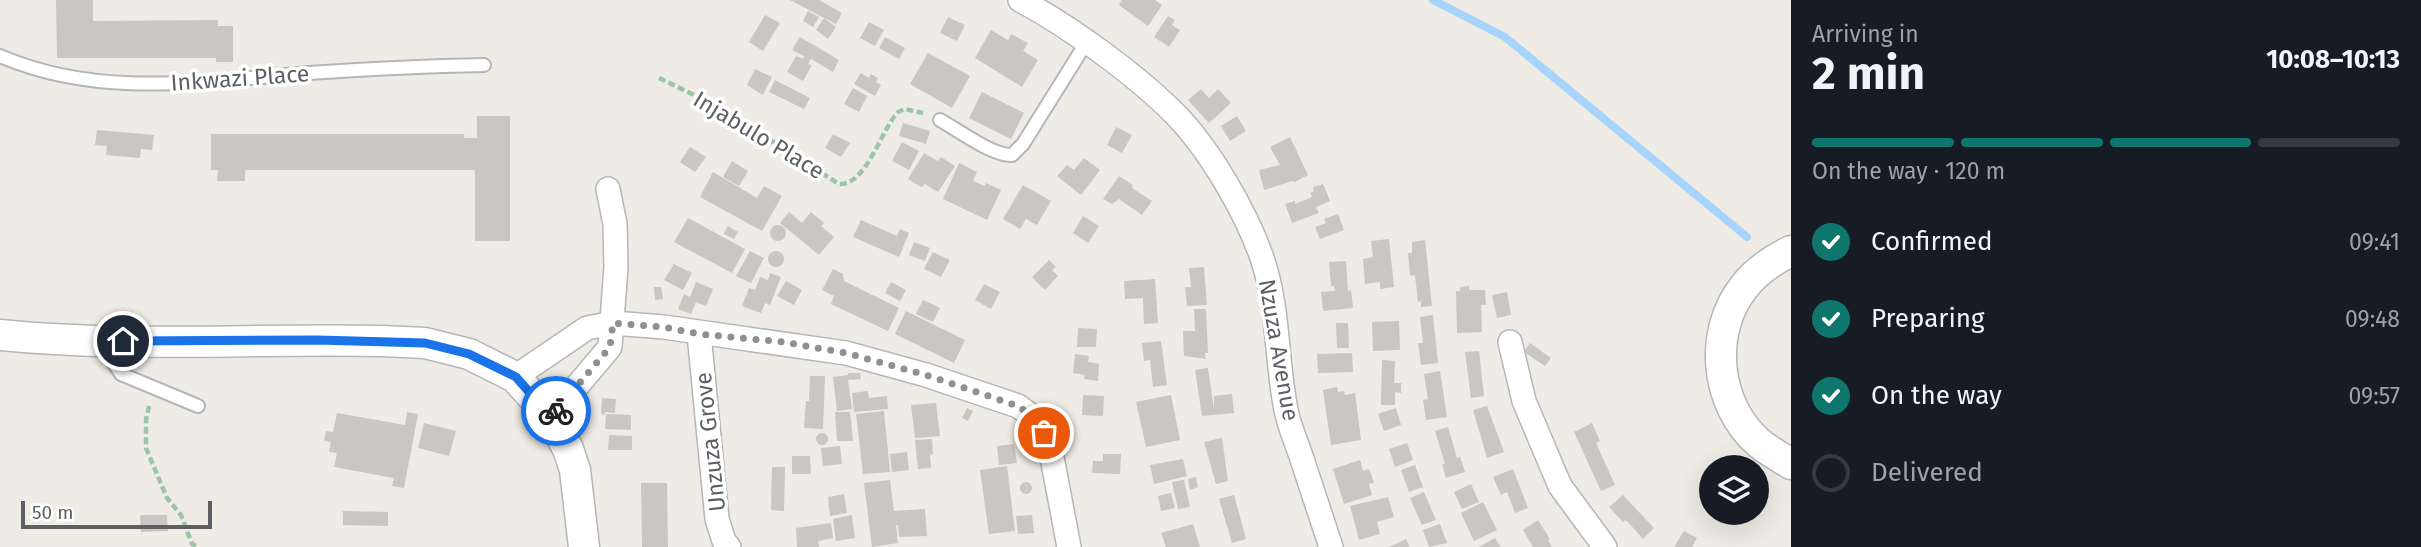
<!DOCTYPE html>
<html lang="en">
<head>
<meta charset="utf-8">
<style>
	body { margin:0; font-family:"Fira Sans",sans-serif; background:#242831; color:#f1f3f6; height:100vh; display:flex; flex-direction:column; font-size:26px; white-space:nowrap }
	* { box-sizing:border-box; margin:0 }
	p { font-size:23px; color:#9ea1a6 }
	.icon { flex:none; width:38px; height:38px; fill:none; stroke:currentColor; stroke-width:2; stroke-linecap:round; stroke-linejoin:round }
	.map { position:relative; flex:1; overflow:hidden }
	.side { display:flex; flex-direction:column; background:#171b24; width:630px }
	.side>* { flex:none }
	.controls { position:absolute; left:1699px; top:455px; display:grid; gap:14px }
	.controls a { display:grid; place-items:center; width:70px; height:70px; border-radius:50%; background:#171b24; box-shadow:0 7px 28px #0002; font-size:35px }
	.scale { position:absolute; left:21px; bottom:18px; width:191px; box-sizing:border-box; padding-left:7px; border:4px solid #5c5f64; border-top:0; font-size:19px; line-height:24px; white-space:nowrap; color:#5c5f64; -webkit-text-stroke:5px #fff; paint-order:stroke }
	.pin { position:absolute; display:grid; place-items:center; width:60px; height:60px; color:#fff; margin:-30px; border:4px solid #fff; border-radius:50%; box-shadow:0 2px 7px #0007 }
	.courier { position:absolute; display:grid; place-items:center; width:70px; height:70px; margin:-35px; border:5px solid #1a73e8; border-radius:50%; background:#fff; color:#222; box-shadow:0 2px 9px #0007 }
	.summary em { font-style:normal; font-weight:700 }
	.summary div { display:flex; flex-direction:column-reverse }
	.summary { display:flex; align-items:center; justify-content:space-between; height:119px; padding:0 21px }
	h1 { font-size:46px; font-weight:700; line-height:52px }
	.bar { display:grid; grid-template-columns:repeat(4,1fr); gap:10px 7px; align-content:center; height:84px; padding:0 21px }
	.bar i { height:9px; border-radius:5px; background:#363941 }
	.bar .on { background:#0f766e }
	.bar p { grid-column:span 4 }
	ol { padding:0 21px; list-style:none }
	li { display:flex; align-items:center; gap:21px; height:77px }
	li p { margin-inline-start:auto }
	li .icon { padding:7px; border-radius:50%; background:#0f766e; color:#fff; stroke-width:4 }
	li:last-child { color:#9ea1a6 }
	li i { width:38px; height:38px; border:4px solid #363941; border-radius:50% }
	main { display:flex; flex:1; min-height:0 }
	.map>svg:first-child { display:block }
	.lines { fill:none; stroke-linecap:round; stroke-linejoin:round }
	.stream { stroke:#a6d4fc; stroke-width:8 }
	.building { fill:#cac6c1 }
	.service-casing { stroke:#b4b6ba; stroke-width:16 }
	.minor-casing { stroke:#b4b6ba; stroke-width:26 }
	.tertiary-casing { stroke:#b4b6ba; stroke-width:33 }
	.path { stroke:#9bc5a8; stroke-width:4.5; stroke-dasharray:7 3.5; stroke-linecap:butt }
	.service { stroke:#fff; stroke-width:12 }
	.minor { stroke:#fff; stroke-width:23 }
	.tertiary { stroke:#fff; stroke-width:30 }
	.done { stroke:#8f9091; stroke-width:7; stroke-dasharray:0 12.6 }
	.route { stroke:#1a73e8; stroke-width:9 }
	.labels { text-anchor:middle; stroke-width:7; stroke-linejoin:round; paint-order:stroke }
	.street-label { font-size:23px; fill:#5c5f64; stroke:#fff }
</style>
</head>
<body>
<main>
<div class="map">
<svg width="1791" height="547" viewBox="0 0 1791 547">
	<rect width="100%" height="100%" fill="#eeece4"/>
	<g class="lines">
		<path class="stream" d="M1433,0L1505,37L1747,237"/>
	</g>
	<path class="building" d="M56,0H93V21L218,20V26H233V62H216V58H57Z
		M790,0H819L842,13L836,24Z
		M1122,0H1155L1162,5L1148,26L1119,5Z
		M808,11L819,17L813,27L803,21Z
		M765,15L780,23L763,51L749,42Z
		M1168,16L1175,20L1172,25L1180,30L1169,47L1154,37Z
		M948,17L965,25L957,41L940,33Z
		M824,18L836,27L828,39L816,30Z
		M869,22L884,30L875,46L860,38Z
		M991,30L1008,40L1011,34L1028,43L1023,51L1038,60L1022,87L975,58Z
		M800,37L839,60L833,72L811,59L808,64L812,65L803,81L787,72L796,56L803,59L804,56L792,50Z
		M885,37L905,48L899,59L879,48Z
		M928,53L970,76L952,108L910,84Z
		M755,69L772,77L763,95L747,85Z
		M861,73L869,78L871,74L878,78L876,82L881,85L875,96L854,84Z
		M775,80L810,98L804,109L769,92Z
		M853,88L867,96L859,112L844,104Z
		M1201,89L1209,98L1218,89L1231,103L1209,123L1188,100Z
		M982,92L1024,113L1011,139L969,118Z
		M477,116H510V241H475V170H245V181H217L218,170H211V134H464V138H477Z
		M1237,116L1246,131L1230,141L1221,126Z
		M903,123L930,131L926,144L899,136Z
		M1116,127L1132,135L1122,153L1107,145Z
		M97,130L154,135L152,150L141,149L140,158L106,155L107,146L95,145Z
		M833,134L850,143L841,157L825,148Z
		M1290,137L1308,175L1295,182L1292,181L1264,190L1259,170L1280,165L1270,147Z
		M902,142L919,151L909,170L892,161Z
		M690,147L706,157L695,172L680,162Z
		M924,153L938,161L941,157L955,166L938,192L925,184L921,187L908,179Z
		M1084,158L1100,170L1081,195L1057,176L1067,165L1074,170Z
		M732,161L748,171L739,186L723,177Z
		M959,163L977,172L973,181L985,186L986,183L1001,190L987,220L943,199Z
		M713,172L757,198L764,186L782,196L762,231L700,197Z
		M1119,176L1133,185L1132,188L1152,201L1142,215L1119,199L1112,204L1103,199Z
		M1323,184L1330,201L1316,207L1319,213L1292,223L1285,204L1295,201V204L1312,197L1310,193L1314,191L1313,187Z
		M1023,185L1051,201L1037,225L1026,219L1020,229L1003,219Z
		M789,212L802,223L811,212L824,223L821,226L834,237L819,255L780,223Z
		M1338,214L1344,230L1320,239L1315,227L1326,223L1324,219Z
		M1083,216L1099,226L1088,243L1073,233Z
		M688,218L745,249L732,273L674,242Z
		M861,220L897,236L900,229L909,233L899,257L853,237Z
		M770 233a8 8 0 1 1 16 0a8 8 0 1 1-16 0Z
		M728,226L738,232L734,239L724,234Z
		M1389,239L1394,287L1380,289V282L1365,284L1363,259L1373,257L1371,241Z
		M1425,240L1432,306L1421,307V301L1418,302L1415,275L1410,276L1408,253H1412V242Z
		M914,242L930,248L925,261L909,255Z
		M750,251L764,258L751,283L736,276Z
		M768 259a8 8 0 1 1 16 0a8 8 0 1 1-16 0Z
		M933,252L950,260L941,277L924,269Z
		M1049,260L1056,267L1052,270L1058,276L1045,290L1032,277Z
		M1346,261L1348,291L1351,290L1353,308L1323,311L1321,292L1335,291L1334,286H1331L1329,262Z
		M674,264L692,273L683,290L664,280Z
		M1204,267L1207,305L1187,306L1185,287H1191L1189,268Z
		M833,269L843,274L844,281L899,308L888,331L831,304L834,296L822,290Z
		M770,273L781,277L770,305L765,303L761,313L742,306L749,288L755,290L760,277L768,280Z
		M1155,279L1158,323L1144,324L1143,298L1125,299L1124,281Z
		M786,281L802,290L794,305L777,296Z
		M696,282L713,289L706,306L696,302L691,314L678,309L684,294L690,297Z
		M891,282L906,290L900,301L885,293Z
		M984,284L1000,292L991,309L975,300Z
		M1469,286V290H1485L1486,305H1481L1482,332L1457,333L1456,291H1460V287Z
		M654,287H661L663,299L655,300Z
		M1507,292L1511,315L1497,318L1492,295Z
		M923,300L940,308L933,322L916,314Z
		M1194,309H1206L1208,353H1205L1206,359L1184,356L1183,331H1195Z
		M906,311L965,340L954,363L895,334Z
		M1433,315L1438,363L1421,365L1418,343H1423L1420,317Z
		M1399,321L1400,350L1373,351L1372,322Z
		M1336,323H1348L1349,348H1337Z
		M1078,328L1097,329L1096,347H1077Z
		M1161,341L1167,385L1153,387L1150,360L1144,361L1142,343Z
		M1530,343L1551,358L1545,366L1524,352Z
		M1479,351L1484,396L1471,398L1465,352Z
		M1352,353L1353,372L1318,373L1317,354Z
		M1075,354L1089,356L1088,362L1099,364L1098,381L1084,379L1085,375L1073,373Z
		M1382,360L1395,361L1394,383H1401V393L1395,392V405H1381Z
		M1208,368L1214,410V396L1232,394L1234,413L1202,416L1195,370Z
		M1440,371L1447,417L1426,420L1423,400L1428,399L1424,374Z
		M848,373H860L861,379L848,380L852,409L837,411L833,377L848,375Z
		M810,376H825L823,429L804,428L806,401H809Z
		M1337,387L1338,392L1344,391L1345,395L1355,393L1361,440L1331,445L1323,390Z
		M868,391L869,398L887,396L888,409L854,412L852,393Z
		M1083,395L1104,396L1103,416L1082,415Z
		M1171,395L1180,440L1146,447L1136,402Z
		M602,398L616,399L615,413L605,412L604,415L601,414Z
		M936,403L940,436L915,438L911,405Z
		M1487,406L1504,452L1487,458L1473,410Z
		M967,408L973,411L968,421L962,418Z
		M1396,408L1401,425L1384,431L1378,414Z
		M884,411L890,472L863,474L856,414Z
		M407,412L418,414L404,488L392,486L394,478L334,467L337,453L329,452L331,442L324,441L326,431L333,432L337,413L405,425Z
		M835,412H850L853,441H837Z
		M606,414L631,415V430L605,429Z
		M424,423L456,431L449,456L418,448Z
		M1592,423L1600,441L1596,443L1615,485L1601,491L1574,432Z
		M1448,427L1457,458L1460,457L1465,472L1446,478L1442,464H1445L1435,431Z
		M816 439a6 6 0 1 1 12 0a6 6 0 1 1-12 0Z
		M609,435L632,436V450H608Z
		M1222,438L1228,481L1216,484L1204,442Z
		M932,439L933,454L930,455L931,468L918,469L915,440Z
		M1407,443L1413,460L1395,467L1389,449Z
		M1014,444L1017,463L999,465L997,446Z
		M840,446L842,464L823,466L821,448Z
		M907,452L909,470L892,472L890,454Z
		M1103,454H1121L1120,474L1092,473L1093,461H1103Z
		M792,456H810L811,474H792Z
		M1183,459L1187,476L1154,484L1150,465Z
		M1360,460L1363,471L1369,469L1374,483L1369,484L1372,495L1344,504L1333,469Z
		M1415,465L1423,487L1409,492L1401,470Z
		M1007,466L1015,531L989,534L980,470Z
		M772,467H785L784,511L771,510Z
		M1513,469L1528,508L1515,513L1507,492L1501,495L1493,477Z
		M1196,477L1198,487L1190,490L1188,479Z
		M890,480L894,511L925,509L927,536L899,537L898,525H896L898,543L872,547L864,483Z
		M1184,480L1190,507L1178,509L1172,482Z
		M1020 488a6 6 0 1 1 12 0a6 6 0 1 1-12 0Z
		M641,483H667L668,547H642Z
		M1471,484L1479,502L1462,509L1454,492Z
		M1424,492L1436,520L1422,525L1410,498Z
		M1171,493L1175,508L1161,511L1158,496Z
		M844,494L847,513L830,516L828,497Z
		M1234,495L1246,539L1232,543L1219,499Z
		M1623,495L1654,528L1643,539L1626,520L1623,522L1609,507Z
		M1388,497L1394,517L1377,522L1380,534L1359,540L1350,506Z
		M1483,502L1497,530L1474,541L1461,513Z
		M343,511L388,512V526L343,525Z
		M140,515H167L168,531L141,532Z
		M852,515L855,538L836,541L833,519Z
		M1032,515L1034,533L1018,534L1016,516Z
		M1538,520L1550,539L1548,540L1552,547H1533L1523,530Z
		M831,523L833,538L818,541L819,547H797L796,528Z
		M1193,524L1200,547H1166L1161,533Z
		M1440,524L1447,543L1429,547L1423,530Z
		M1684,531L1697,538L1692,547H1674Z
		M1495,538L1501,547H1479Z
		M1406,539L1410,547H1389Z"/>
	<g class="lines">
		<defs>
			<path id="service" d="M0,56C100,99 204,81 309,73C367,69 425,66 484,65
				M940,120C958,130 993,156 1012,155L1023,144L1086,43
				M99,341L121,374L198,406"/>
			<path id="minor" d="M1020,0C1069,26 1135,74 1174,113C1209,148 1246,212 1262,258C1279,307 1276,360 1286,410C1289,426 1296,441 1301,456C1311,487 1321,517 1331,547
				M699,334L717,519L724,541L729,547
				M1510,342L1524,401L1560,486L1605,547
				M515,377L587,328L613,323L664,327L846,353L926,375L1018,406L1037,420L1050,447L1069,547
				M551,417L610,347L616,267L615,224L608,189"/>
			<path id="tertiary" d="M1791,251C1773,260 1756,271 1744,287C1708,332 1715,405 1759,443C1769,451 1780,457 1791,464
				M0,335C127,348 255,338 382,341L425,343L469,354L515,377L551,417L568,449L575,470L584,547"/>
		</defs>
		<use href="#service" class="service-casing"/>
		<use href="#minor" class="minor-casing"/>
		<use href="#tertiary" class="tertiary-casing"/>
		<path class="path" d="M659,78L717,106L839,184C866,186 881,130 898,112L905,109L923,113
			M149,406L146,420V448L167,498L181,515L192,544L198,547"/>
		<use href="#service" class="service"/>
		<use href="#minor" class="minor"/>
		<use href="#tertiary" class="tertiary"/>
	</g>
	<g class="lines">
		<path class="done" d="M556,411L610,347L613,323L664,327L699,334L783,342L846,353L926,375L1018,406L1037,420L1044,433"/>
		<path class="route" d="M123,341L318,340L425,343L469,354L516,377L551,417L556,411"/>
	</g>
	<g class="labels">
		<g class="street-label">
			<text transform="translate(240 78) rotate(-4)" y="8">Inkwazi Place</text>
			<text transform="translate(759 135) rotate(31)" y="8">Injabulo Place</text>
			<text transform="translate(1279 350) rotate(80)" y="8">Nzuza Avenue</text>
			<text transform="translate(710 442) rotate(-96)" y="8">Unzuza Grove</text>
		</g>
	</g>
</svg>
<div class="controls">
<a><svg class="icon" aria-label="layers" viewBox="0 0 24 24"><path d="M12 4l9 5-9 5-9-5zM3 14l9 5 9-5"/></svg></a>
</div>
<div class="scale">50 m</div>
<div class="pin" style="left:1044px;top:433px;background:#ea580c"><svg class="icon" aria-label="bag" viewBox="0 0 24 24"><path d="M5 8h14l-1 12H6zM9 8a3 3 0 0 1 6 0"/></svg></div>
<div class="pin" style="left:123px;top:341px;background:#1f2937"><svg class="icon" aria-label="home" viewBox="0 0 24 24"><path d="M3 11l9-7 9 7M6 9v11h12V9"/></svg></div>
<div class="courier" style="left:556px;top:411px"><svg class="icon" aria-label="bike" viewBox="0 0 24 24"><circle cx="6" cy="16" r="4"/><circle cx="18" cy="16" r="4"/><path d="M6 16l4-8h5l3 8M10 8l3 8H6M13 5h3"/></svg></div>
</div>
<section class="side">
<div class="summary"><div><h1>2 min</h1><p>Arriving in</p></div><em>10:08–10:13</em></div>
<div class="bar"><i class="on"></i><i class="on"></i><i class="on"></i><i></i><p>On the way · 120 m</p></div>
<ol>
<li><svg class="icon" aria-label="check" viewBox="0 0 24 24"><path d="M5 12l5 5 9-10"/></svg>Confirmed<p>09:41</p></li>
<li><svg class="icon" aria-label="check" viewBox="0 0 24 24"><path d="M5 12l5 5 9-10"/></svg>Preparing<p>09:48</p></li>
<li><svg class="icon" aria-label="check" viewBox="0 0 24 24"><path d="M5 12l5 5 9-10"/></svg>On the way<p>09:57</p></li>
<li><i></i>Delivered</li>
</ol>
</section>
</main>
</body>
</html>
